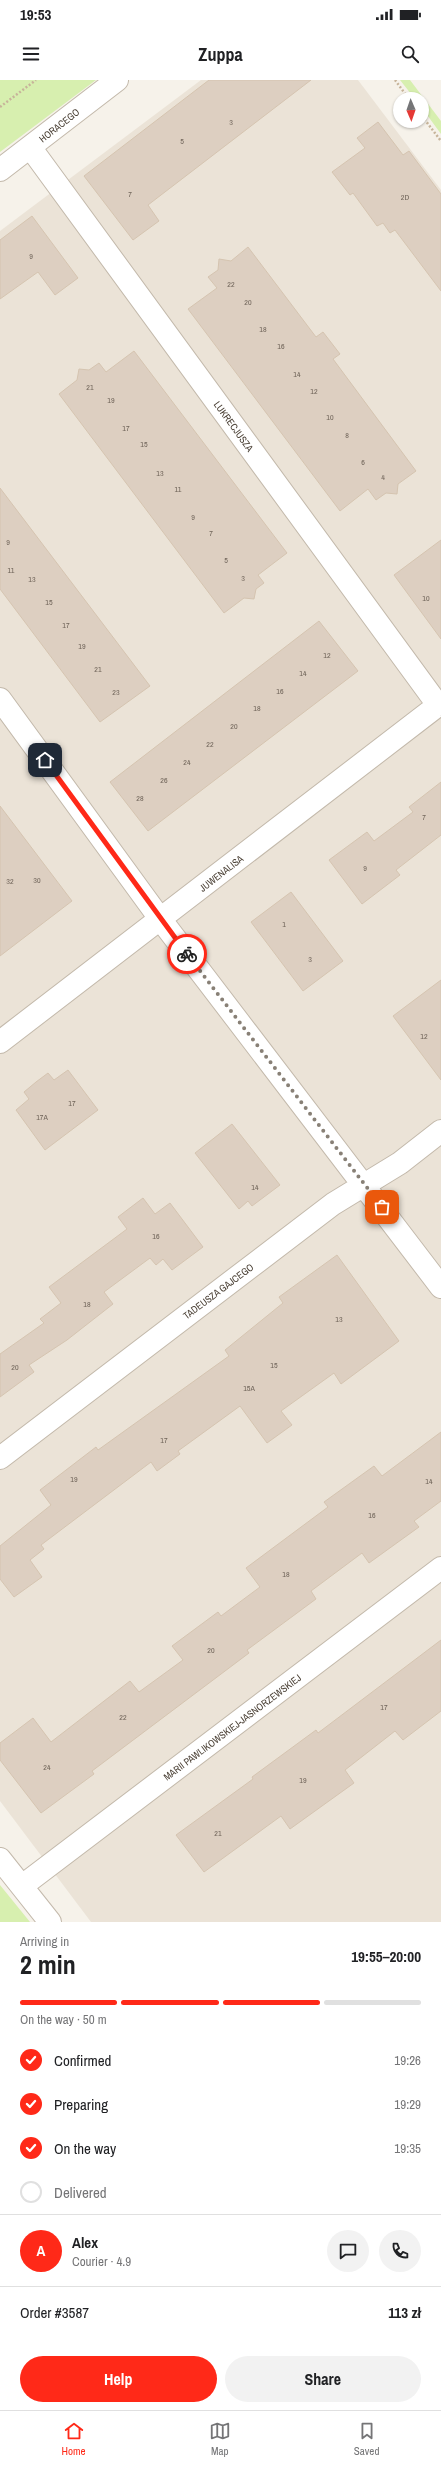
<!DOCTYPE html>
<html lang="en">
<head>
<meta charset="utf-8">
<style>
	body { margin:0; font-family:"Archivo Narrow",sans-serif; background:#f2f2f2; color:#202124; height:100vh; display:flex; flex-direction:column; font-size:15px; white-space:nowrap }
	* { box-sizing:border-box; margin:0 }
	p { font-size:13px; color:#757577 }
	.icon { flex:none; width:22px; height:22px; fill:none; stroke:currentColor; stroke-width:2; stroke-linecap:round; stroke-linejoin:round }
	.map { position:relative; height:1842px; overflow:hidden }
	.panel { display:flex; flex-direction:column; background:#fff; flex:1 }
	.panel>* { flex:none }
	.needle { width:26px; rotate:178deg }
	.buttons { position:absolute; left:393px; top:12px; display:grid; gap:8px }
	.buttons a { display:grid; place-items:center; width:36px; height:36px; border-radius:50%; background:#fff; box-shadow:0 1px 3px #0004; font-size:20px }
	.pin { position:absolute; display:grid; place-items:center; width:34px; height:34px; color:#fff; margin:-17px; border-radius:8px; box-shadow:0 2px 6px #0006 }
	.courier { position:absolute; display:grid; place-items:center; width:40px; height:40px; margin:-20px; border:3px solid #ff2918; border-radius:50%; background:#fff; color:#222; box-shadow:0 1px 5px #0007 }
	.overview em { font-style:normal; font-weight:700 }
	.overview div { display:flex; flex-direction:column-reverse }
	.overview { display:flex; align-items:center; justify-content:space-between; height:68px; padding:0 20px }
	h1 { font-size:26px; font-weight:700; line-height:30px }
	.bar { display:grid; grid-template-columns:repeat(4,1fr); gap:6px 4px; align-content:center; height:48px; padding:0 20px }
	.bar i { height:5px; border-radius:3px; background:#e0e0e0 }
	.bar .active { background:#ff2918 }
	.bar p { grid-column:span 4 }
	.line { display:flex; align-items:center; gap:10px; padding:0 20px; border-top:1px solid #e0e0e0 }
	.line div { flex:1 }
	.round { display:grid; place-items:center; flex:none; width:42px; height:42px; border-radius:21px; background:#f2f2f2 }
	ol { padding:0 20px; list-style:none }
	li { display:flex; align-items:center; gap:12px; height:44px }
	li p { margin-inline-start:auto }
	li .icon { padding:4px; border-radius:50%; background:#ff2918; color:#fff; stroke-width:4 }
	li:last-child { color:#757577 }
	li i { width:22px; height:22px; border:2px solid #e0e0e0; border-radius:50% }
	.cta { display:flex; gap:8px; margin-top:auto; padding:8px 20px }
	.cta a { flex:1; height:46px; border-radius:24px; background:#ff2918; color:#fff; font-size:16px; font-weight:700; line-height:46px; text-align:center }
	.cta a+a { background:#f2f2f2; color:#202124 }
	.status { display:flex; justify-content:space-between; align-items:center; height:28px; padding:0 20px; background:#fff; direction:ltr }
	.status svg { height:11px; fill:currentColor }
	header { display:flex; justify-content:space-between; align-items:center; height:52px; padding:0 20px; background:#fff; font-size:18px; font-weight:700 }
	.menu { display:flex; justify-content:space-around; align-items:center; height:56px; border-top:1px solid #e0e0e0; background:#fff; font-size:11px; color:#757577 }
	.menu a { display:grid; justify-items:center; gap:2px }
	.menu .active { color:#ff2918 }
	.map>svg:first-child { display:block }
	.residential { fill:#ebe3d7 }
	.green { fill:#d7efaf }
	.building { fill:#ddcfc1; stroke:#d5c4b0 }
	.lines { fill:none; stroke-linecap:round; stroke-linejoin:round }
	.street-casing { stroke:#c3b9ab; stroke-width:24 }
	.path { stroke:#c7b49a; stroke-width:2.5; stroke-dasharray:2 2; stroke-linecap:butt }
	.street { stroke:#fff; stroke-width:22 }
	.done { stroke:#888076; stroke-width:4; stroke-dasharray:0 7.2 }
	.route { stroke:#ff2918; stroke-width:5 }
	.labels { text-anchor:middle; stroke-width:3; stroke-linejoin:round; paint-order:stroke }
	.number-label { font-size:8px; fill:#70655a }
	.street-label { font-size:10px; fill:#4c4237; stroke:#fff }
</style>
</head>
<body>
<div class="status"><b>19:53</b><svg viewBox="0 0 49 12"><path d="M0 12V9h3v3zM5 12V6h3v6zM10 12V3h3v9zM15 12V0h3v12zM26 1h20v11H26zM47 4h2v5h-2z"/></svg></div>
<header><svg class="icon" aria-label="menu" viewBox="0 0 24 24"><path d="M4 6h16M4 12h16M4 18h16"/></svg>Zuppa<svg class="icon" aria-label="search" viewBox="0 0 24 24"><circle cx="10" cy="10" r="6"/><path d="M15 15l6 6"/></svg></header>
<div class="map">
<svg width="441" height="1842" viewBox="0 0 441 1842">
	<rect width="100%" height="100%" fill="#f6f2ea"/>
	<path class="residential" d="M201,0H358L441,110V1842H91L0,1721V151Z"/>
	<path class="green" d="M0,0H96L0,72Z
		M400,0H410L441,41V54L422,28V19H415Z
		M0,1805L30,1842H0Z"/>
	<path class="building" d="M209,0H311L148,125L159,141L133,160L84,96Z
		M378,42L403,75L409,71L441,114V211L395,150L390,153L383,143L377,146L353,113L350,115L332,92L365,68L357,58Z
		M32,136L78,198L55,215L38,192L0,219V160Z
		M248,167L316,257L323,252L340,274L333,279L416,391L398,404L397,414L386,413L376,420L368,409L340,431L188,229L217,208L208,197L218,190L219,179L231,181Z
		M134,271L287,473L258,495L264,503L256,509L254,519L244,518L224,533L59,314L77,300L79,289L89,290L99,283L106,292Z
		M0,408L150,606L100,642L0,509Z
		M441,460V559L394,495Z
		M319,541L358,591L148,751L110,702Z
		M441,702V755L396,790L400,795L362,824L329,780L367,752L374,761L413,732L409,727Z
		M0,726L72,821L0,876Z
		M291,812L343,881L303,911L251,842Z
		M441,900V1000L393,936Z
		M68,990L98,1030L45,1070L16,1030L29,1019L24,1012L36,1002L48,993L54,1000Z
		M232,1044L280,1105L252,1126L248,1121L239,1129L195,1073Z
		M143,1118L155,1134L170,1123L203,1167L172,1190L163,1179L156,1185L150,1178L104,1212L113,1224L67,1260L29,1285L34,1292L0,1317V1274L44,1243L40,1239L61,1223L49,1207L127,1149L118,1137Z
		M337,1175L399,1261L341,1304L334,1293L281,1331L292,1345L267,1363L240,1326L178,1371L180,1374L157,1391L151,1382L41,1465L44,1469L30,1480L42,1497L14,1517L0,1499V1466L51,1425L40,1410L96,1367L98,1370L229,1276L225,1270L283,1223L279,1217Z
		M441,1352V1421L414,1441L419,1447L369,1483L362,1473L311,1511L316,1519L247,1570L249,1573L92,1691L94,1694L41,1733L0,1680V1663L33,1638L51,1662L130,1601L139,1612L183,1580L172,1566L218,1532L221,1536L260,1507L246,1488L328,1427L324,1422L374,1386L382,1396Z
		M441,1560V1631L403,1660L395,1651L345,1690L354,1703L290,1749L281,1736L204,1792L176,1755L253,1699L252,1697L316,1650L318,1653Z"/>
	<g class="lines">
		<defs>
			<path id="street" d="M30,67L438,625
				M0,90L117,0
				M0,619L161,840L441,1207
				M0,962L441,623
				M0,1378L333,1124L400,1083L441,1051
				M0,1779L50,1842
				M22,1806L441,1488"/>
		</defs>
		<use href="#street" class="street-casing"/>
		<path class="path" d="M395,0L409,19
			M0,27L36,0
			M422,36L441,61"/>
		<use href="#street" class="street"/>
	</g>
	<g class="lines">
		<path class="done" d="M187,874L382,1127"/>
		<path class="route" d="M45,680L187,874"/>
	</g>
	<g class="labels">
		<g class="number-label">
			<text x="231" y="45">3</text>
			<text x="182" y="64">5</text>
			<text x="130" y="117">7</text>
			<text x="405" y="120">2D</text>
			<text x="31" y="179">9</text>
			<text x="231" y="207">22</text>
			<text x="248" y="225">20</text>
			<text x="263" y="252">18</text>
			<text x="281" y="269">16</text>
			<text x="297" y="297">14</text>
			<text x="90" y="310">21</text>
			<text x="314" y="314">12</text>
			<text x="111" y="323">19</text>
			<text x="330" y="340">10</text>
			<text x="126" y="351">17</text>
			<text x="347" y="358">8</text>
			<text x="144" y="367">15</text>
			<text x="363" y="385">6</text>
			<text x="160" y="396">13</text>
			<text x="383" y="400">4</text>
			<text x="178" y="412">11</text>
			<text x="193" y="440">9</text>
			<text x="211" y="456">7</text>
			<text x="8" y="465">9</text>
			<text x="226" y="483">5</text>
			<text x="11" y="493">11</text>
			<text x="243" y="501">3</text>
			<text x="32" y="502">13</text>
			<text x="426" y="521">10</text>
			<text x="49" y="525">15</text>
			<text x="66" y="548">17</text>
			<text x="82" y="569">19</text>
			<text x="327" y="578">12</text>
			<text x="98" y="592">21</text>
			<text x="303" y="596">14</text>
			<text x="280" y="614">16</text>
			<text x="116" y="615">23</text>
			<text x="257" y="631">18</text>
			<text x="234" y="649">20</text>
			<text x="210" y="667">22</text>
			<text x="187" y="685">24</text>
			<text x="164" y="703">26</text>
			<text x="140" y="721">28</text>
			<text x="424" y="740">7</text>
			<text x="365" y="791">9</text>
			<text x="37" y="803">30</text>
			<text x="10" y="804">32</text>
			<text x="284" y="847">1</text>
			<text x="310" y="882">3</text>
			<text x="424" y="959">12</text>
			<text x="72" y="1026">17</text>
			<text x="42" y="1040">17A</text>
			<text x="255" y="1110">14</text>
			<text x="156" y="1159">16</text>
			<text x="87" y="1227">18</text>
			<text x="339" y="1242">13</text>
			<text x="274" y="1288">15</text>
			<text x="15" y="1290">20</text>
			<text x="249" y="1311">15A</text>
			<text x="164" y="1363">17</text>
			<text x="74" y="1402">19</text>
			<text x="429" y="1404">14</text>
			<text x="372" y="1438">16</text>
			<text x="286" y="1497">18</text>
			<text x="211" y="1573">20</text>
			<text x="384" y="1630">17</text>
			<text x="123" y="1640">22</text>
			<text x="47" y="1690">24</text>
			<text x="303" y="1703">19</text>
			<text x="218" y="1756">21</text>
		</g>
		<g class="street-label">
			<text transform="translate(59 45) rotate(-38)" y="4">HORACEGO</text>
			<text transform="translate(234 346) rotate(54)" y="4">LUKRECJUSZA</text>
			<text transform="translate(221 793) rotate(-38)" y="4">JUWENALISA</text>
			<text transform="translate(218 1211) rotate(-37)" y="4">TADEUSZA GAJCEGO</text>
			<text transform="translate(232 1647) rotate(-37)" y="4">MARII PAWLIKOWSKIEJ-JASNORZEWSKIEJ</text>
		</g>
	</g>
</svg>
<div class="buttons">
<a><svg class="needle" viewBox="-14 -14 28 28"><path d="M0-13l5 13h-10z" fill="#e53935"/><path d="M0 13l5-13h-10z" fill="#757577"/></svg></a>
</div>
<div class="pin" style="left:382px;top:1127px;background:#ea580c"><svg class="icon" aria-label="bag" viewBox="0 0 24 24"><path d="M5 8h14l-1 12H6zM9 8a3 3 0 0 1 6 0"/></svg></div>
<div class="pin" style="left:45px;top:680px;background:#1f2937"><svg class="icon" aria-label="home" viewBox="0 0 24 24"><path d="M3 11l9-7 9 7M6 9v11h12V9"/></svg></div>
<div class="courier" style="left:187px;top:874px"><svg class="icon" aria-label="bike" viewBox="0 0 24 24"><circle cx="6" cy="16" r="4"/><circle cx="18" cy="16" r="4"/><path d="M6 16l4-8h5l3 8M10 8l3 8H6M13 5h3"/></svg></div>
</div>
<section class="panel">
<div class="overview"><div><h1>2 min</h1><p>Arriving in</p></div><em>19:55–20:00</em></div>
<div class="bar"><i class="active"></i><i class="active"></i><i class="active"></i><i></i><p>On the way · 50 m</p></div>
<ol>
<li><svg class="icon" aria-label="check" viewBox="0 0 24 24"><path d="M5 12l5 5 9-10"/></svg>Confirmed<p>19:26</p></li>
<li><svg class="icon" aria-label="check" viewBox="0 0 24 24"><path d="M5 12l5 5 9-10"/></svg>Preparing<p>19:29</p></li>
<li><svg class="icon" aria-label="check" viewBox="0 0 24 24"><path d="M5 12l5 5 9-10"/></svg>On the way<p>19:35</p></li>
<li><i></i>Delivered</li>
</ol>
<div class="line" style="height:72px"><b class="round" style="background:#ff2918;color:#fff">A</b><div><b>Alex</b><p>Courier · 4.9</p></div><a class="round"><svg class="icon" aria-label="chat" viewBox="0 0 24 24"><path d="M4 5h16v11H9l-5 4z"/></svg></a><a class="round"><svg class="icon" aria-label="phone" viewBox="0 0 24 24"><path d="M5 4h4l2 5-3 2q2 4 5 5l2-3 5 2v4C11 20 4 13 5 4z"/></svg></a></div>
<div class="line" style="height:52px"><div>Order #3587</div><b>113 zł</b></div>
<div class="cta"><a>Help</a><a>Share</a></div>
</section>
<nav class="menu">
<a class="active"><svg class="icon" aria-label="home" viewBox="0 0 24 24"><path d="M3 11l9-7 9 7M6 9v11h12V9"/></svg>Home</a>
<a><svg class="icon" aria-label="map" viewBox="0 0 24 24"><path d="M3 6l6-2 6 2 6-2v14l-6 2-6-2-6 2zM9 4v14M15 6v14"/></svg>Map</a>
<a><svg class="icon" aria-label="saved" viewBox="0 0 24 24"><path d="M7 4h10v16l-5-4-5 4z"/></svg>Saved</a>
</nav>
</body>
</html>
